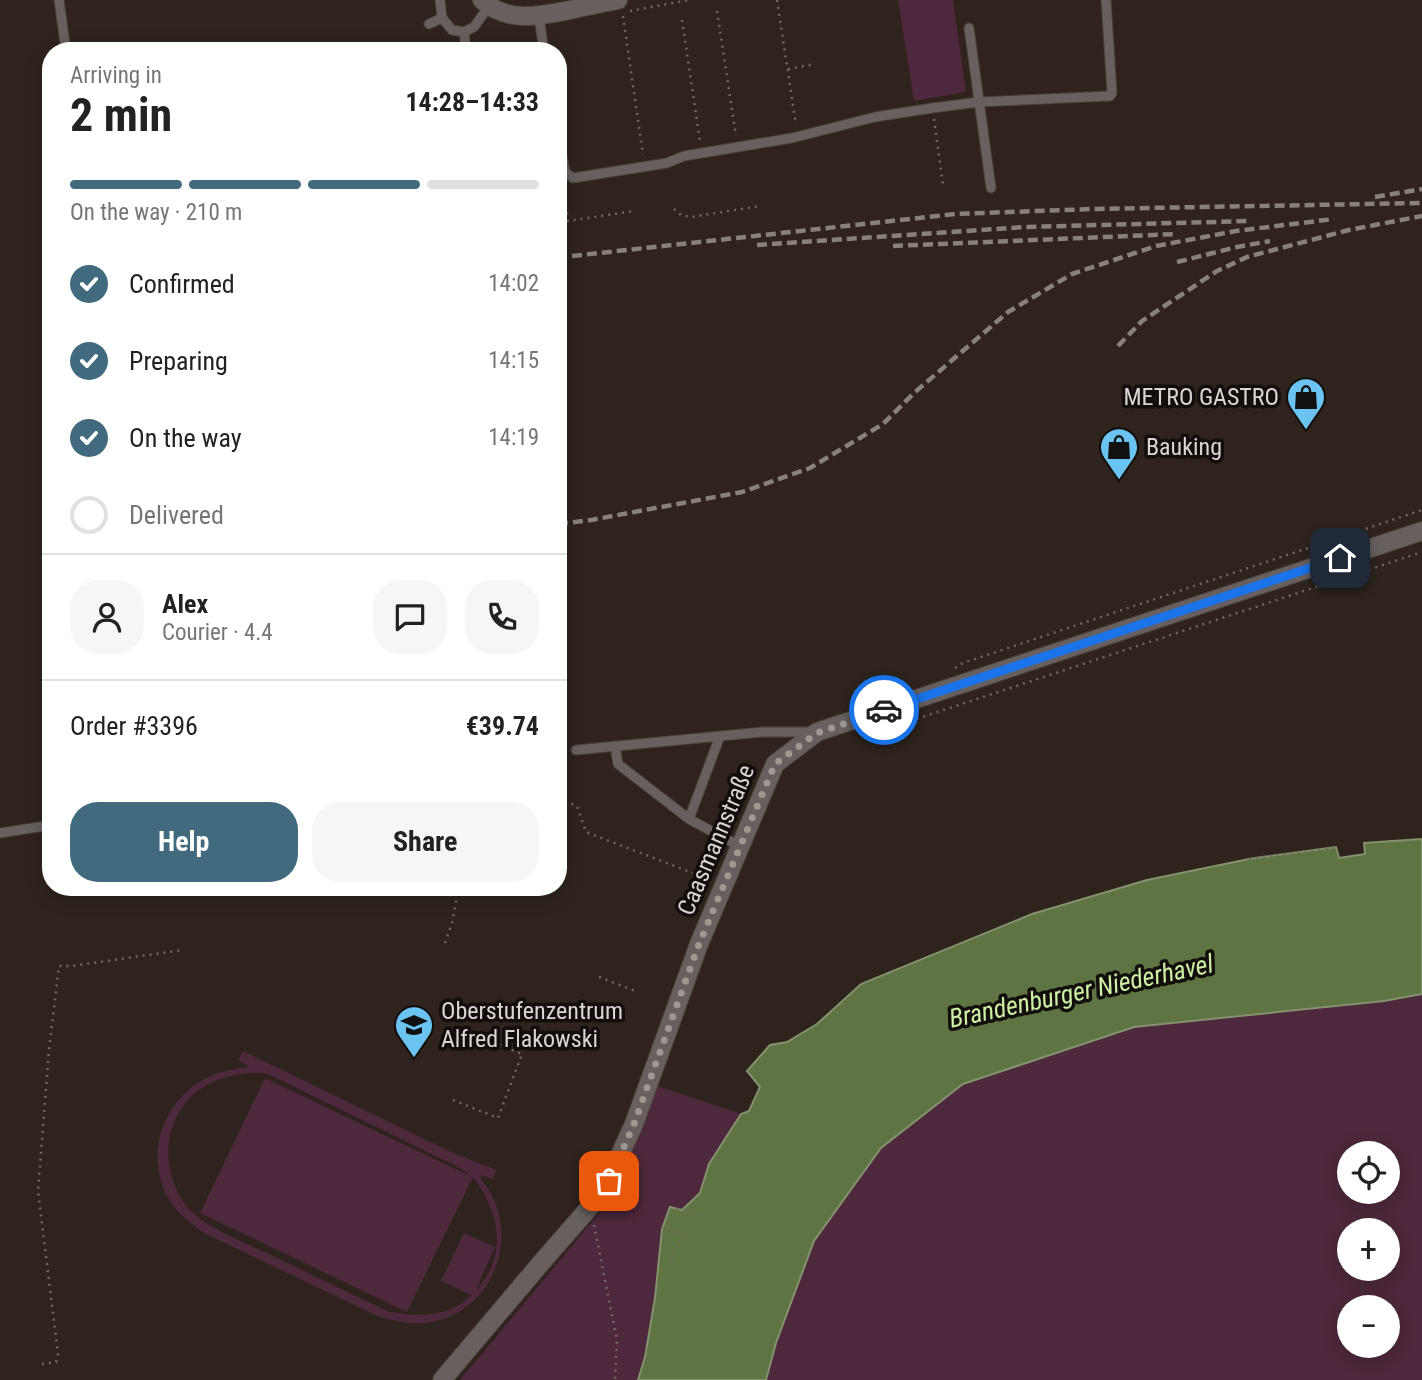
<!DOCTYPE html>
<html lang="en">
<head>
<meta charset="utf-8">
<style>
	body { margin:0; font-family:"Roboto Condensed",sans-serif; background:#f6f6f6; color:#222; height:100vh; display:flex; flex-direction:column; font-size:26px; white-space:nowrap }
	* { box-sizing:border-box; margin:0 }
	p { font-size:23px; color:#767676 }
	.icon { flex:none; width:38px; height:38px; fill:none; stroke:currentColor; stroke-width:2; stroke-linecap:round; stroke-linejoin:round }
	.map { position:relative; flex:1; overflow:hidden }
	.details { position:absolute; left:42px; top:42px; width:525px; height:854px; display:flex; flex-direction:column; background:#fff; border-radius:28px; box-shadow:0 4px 18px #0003 }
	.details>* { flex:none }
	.fabs { position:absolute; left:1337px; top:1141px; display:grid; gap:14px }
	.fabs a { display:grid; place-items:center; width:63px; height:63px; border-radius:50%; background:#fff; box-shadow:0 4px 18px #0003; font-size:35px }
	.pin { position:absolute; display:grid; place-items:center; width:60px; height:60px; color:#fff; margin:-30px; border-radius:14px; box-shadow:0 4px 10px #0006 }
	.courier { position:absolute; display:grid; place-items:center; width:70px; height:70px; margin:-35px; border:5px solid #1a73e8; border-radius:50%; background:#fff; color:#222; box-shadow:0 2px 9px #0007 }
	.head em { font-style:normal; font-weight:700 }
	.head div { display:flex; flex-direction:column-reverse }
	.head { display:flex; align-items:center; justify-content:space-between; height:119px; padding:0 28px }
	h1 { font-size:46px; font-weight:700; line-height:52px }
	.bar { display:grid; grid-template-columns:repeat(4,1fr); gap:10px 7px; align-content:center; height:84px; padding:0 28px }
	.bar i { height:9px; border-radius:5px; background:#e0e0e0 }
	.bar .current { background:#426a7f }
	.bar p { grid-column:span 4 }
	.line { display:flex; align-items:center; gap:18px; padding:0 28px; border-top:2px solid #e0e0e0 }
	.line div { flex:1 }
	.round { display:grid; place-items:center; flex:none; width:74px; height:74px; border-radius:28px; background:#f6f6f6 }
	ol { padding:0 28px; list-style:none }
	li { display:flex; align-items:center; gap:21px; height:77px }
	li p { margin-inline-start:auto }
	li .icon { padding:7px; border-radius:50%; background:#426a7f; color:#fff; stroke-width:4 }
	li:last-child { color:#767676 }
	li i { width:38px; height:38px; border:4px solid #e0e0e0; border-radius:50% }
	.button { display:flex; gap:14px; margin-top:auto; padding:14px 28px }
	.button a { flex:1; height:80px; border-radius:28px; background:#426a7f; color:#fff; font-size:28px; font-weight:700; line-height:80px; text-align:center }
	.button a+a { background:#f6f6f6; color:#222 }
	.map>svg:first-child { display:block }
	.green { fill:#4e283c; fill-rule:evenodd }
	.water { fill:#5f7443; stroke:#84916e; stroke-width:2 }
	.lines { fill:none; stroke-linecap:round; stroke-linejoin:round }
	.lane-casing { stroke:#4a403a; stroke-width:11 }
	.street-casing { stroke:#4a403a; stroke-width:20 }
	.path { stroke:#716862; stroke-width:2.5; stroke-dasharray:2 5; stroke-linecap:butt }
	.lane { stroke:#67605f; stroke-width:9 }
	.street { stroke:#67605f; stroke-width:18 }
	.rail { stroke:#88807b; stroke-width:4.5; stroke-dasharray:10 5; stroke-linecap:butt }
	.done { stroke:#9f9792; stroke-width:7; stroke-dasharray:0 12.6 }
	.route { stroke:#1a73e8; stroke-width:9 }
	.labels { text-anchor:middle; stroke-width:7; stroke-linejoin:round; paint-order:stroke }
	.poi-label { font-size:24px; fill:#dcd5d1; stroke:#130e0b; text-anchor:start }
	.street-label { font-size:24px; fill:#dcd5d1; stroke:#130e0b }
	.water-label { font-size:26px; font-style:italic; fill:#cdf0a4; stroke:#130e0b }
</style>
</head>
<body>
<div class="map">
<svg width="1422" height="1380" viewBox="0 0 1422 1380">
	<rect width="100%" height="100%" fill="#2e241d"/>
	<path class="green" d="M898,0H953L966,92L914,101Z
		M1422,994V1380H766L776,1343L814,1241L881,1148L963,1084L1134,1027L1384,1001ZM1349,1153H1388V1192H1349ZM1349,1230H1388V1269H1349ZM1349,1307H1388V1346H1349Z
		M243,1051L451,1152L496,1170L493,1179L482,1175L480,1178C519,1222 503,1296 446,1318C424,1327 399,1323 377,1316L206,1234C186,1221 167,1205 161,1181C145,1123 189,1069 247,1068L248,1066L238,1060ZM249,1073H263L272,1076L460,1168L472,1177L265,1078L200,1213L407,1312L473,1177C499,1211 509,1256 476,1290L495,1247L464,1233L441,1281L471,1295C451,1318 414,1317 387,1311C348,1292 310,1274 271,1255C245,1242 203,1228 185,1204C167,1179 163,1145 176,1118C191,1088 217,1076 249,1073Z
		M655,1085L741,1114L709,1164L700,1193L682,1211L670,1208L662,1229L655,1298L645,1357L638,1380H460L606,1205L618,1180Z"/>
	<path class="water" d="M1422,839V994L1384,1001L1134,1027L963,1084L881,1148L814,1241L776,1343L766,1380H638L645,1357L655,1298L662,1229L670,1207L682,1210L700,1193L709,1164L741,1114L749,1111L760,1087L747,1071L770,1045L787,1042L817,1024L861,984L1032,914L1147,880L1249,859L1336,847L1339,858L1365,854L1364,843Z"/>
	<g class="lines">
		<defs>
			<path id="lane" d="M59,0L66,51
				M440,0L442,18L452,30L464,32L474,27L489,6
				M539,17L544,51
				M429,24L442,18
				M969,28L991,188
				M464,32L466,51
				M558,135L565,172L573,178L667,163L684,156L792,138L875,117L932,108L979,102L1110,96L1112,93L1106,0
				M720,736L689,819L739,846
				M615,746L618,764L689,819
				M576,750L762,732H811
				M558,753H560
				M0,833L51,825"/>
			<path id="street" d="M482,0C509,25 543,15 575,9C589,5 604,3 618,0
				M442,1380L541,1263L603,1192L634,1124L699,944L775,764L817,732L1422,531"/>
		</defs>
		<use href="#lane" class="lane-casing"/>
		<use href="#street" class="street-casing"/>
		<path class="path" d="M777,0L796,125
			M630,11L689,0
			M717,11L736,136
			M623,16L643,155
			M682,20L700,141
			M788,69L815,64
			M934,119L943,185
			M563,185L568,221L634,211
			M674,209L681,215L691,217L760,206
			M955,668L963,663L1422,510
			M873,729L874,733L1422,552
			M558,804L567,802L577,806L586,832L711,880
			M1249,859L1336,847
			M445,943L452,923L457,896L460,887
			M599,977L638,992
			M453,1100L498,1118L522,1054L494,1043
			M677,1209L698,1216
			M594,1225L617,1340L615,1380
			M661,1227L681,1234L671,1263
			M42,1364L56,1362L58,1354L38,1191L49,1050L59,966H72L182,950"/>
		<use href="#lane" class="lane"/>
		<use href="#street" class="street"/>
		<path class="rail" d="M1375,197L1422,189
			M757,245L1025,227L1250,221
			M893,246L1176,234
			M572,256L955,214L1092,209L1422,203
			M1177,262L1237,247L1270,241
			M1118,346L1142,321L1217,271L1247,257L1349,230L1422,216
			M558,524L591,520L742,492L810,468L883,424L914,393L1008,312L1072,274L1156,246L1236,231L1334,219"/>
	</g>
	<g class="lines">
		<path class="done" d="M609,1181L634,1124L699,944L775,764L817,733L884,710"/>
		<path class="route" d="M884,710L1340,558"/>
	</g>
	<defs>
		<symbol id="shop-pin" viewBox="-11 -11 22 30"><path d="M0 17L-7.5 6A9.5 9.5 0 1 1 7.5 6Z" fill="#6ac3f1" stroke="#130e0b"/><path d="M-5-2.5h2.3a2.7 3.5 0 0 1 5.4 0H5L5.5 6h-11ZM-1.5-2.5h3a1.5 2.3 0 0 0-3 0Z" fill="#111"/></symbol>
		<symbol id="school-pin" viewBox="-11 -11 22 30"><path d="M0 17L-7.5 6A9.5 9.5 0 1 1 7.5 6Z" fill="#6ac3f1" stroke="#130e0b"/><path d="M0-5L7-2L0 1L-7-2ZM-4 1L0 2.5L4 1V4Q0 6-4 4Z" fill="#111"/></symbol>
	</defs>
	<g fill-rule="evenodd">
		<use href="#shop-pin" x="1284" y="375" width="44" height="60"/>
		<use href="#shop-pin" x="1097" y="425" width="44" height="60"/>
		<use href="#school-pin" x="392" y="1003" width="44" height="60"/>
	</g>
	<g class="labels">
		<g class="poi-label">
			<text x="1279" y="405" text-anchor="end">METRO GASTRO</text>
			<text x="1146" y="455">Bauking</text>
			<text x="441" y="1019">Oberstufenzentrum<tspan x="441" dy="28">Alfred Flakowski</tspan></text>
		</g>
		<g class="street-label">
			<text transform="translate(716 840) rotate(-67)" y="8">Caasmannstraße</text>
		</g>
		<g class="water-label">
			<text transform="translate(1081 991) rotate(-12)" y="9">Brandenburger Niederhavel</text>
		</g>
	</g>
</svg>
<div class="fabs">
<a><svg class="icon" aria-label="locate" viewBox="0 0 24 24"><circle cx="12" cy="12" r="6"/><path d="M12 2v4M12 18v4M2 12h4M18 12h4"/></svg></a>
<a>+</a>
<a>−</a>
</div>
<div class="pin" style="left:609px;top:1181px;background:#ea580c"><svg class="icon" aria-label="bag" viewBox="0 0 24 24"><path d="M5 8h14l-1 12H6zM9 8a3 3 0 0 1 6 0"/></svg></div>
<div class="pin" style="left:1340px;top:558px;background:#1f2937"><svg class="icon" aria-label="home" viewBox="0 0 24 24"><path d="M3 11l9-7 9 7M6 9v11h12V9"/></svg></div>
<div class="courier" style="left:884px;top:710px"><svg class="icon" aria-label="car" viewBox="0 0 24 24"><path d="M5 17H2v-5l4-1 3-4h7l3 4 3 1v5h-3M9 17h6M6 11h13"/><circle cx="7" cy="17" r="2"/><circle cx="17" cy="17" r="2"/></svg></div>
<section class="details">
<div class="head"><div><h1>2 min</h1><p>Arriving in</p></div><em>14:28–14:33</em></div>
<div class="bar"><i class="current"></i><i class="current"></i><i class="current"></i><i></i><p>On the way · 210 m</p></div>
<ol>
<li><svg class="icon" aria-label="check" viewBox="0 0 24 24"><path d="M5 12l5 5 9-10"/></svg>Confirmed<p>14:02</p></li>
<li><svg class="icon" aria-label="check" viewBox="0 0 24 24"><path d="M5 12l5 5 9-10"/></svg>Preparing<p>14:15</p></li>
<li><svg class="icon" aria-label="check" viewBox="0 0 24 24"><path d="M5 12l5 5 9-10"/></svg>On the way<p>14:19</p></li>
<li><i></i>Delivered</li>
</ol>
<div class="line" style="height:126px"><a class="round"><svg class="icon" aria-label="person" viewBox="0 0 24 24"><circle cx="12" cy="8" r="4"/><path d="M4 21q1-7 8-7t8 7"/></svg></a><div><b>Alex</b><p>Courier · 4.4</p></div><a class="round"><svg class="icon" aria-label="chat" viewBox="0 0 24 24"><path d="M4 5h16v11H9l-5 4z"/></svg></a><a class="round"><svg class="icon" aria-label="phone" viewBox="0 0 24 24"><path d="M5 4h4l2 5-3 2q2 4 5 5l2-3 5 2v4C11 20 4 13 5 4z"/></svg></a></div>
<div class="line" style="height:91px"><div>Order #3396</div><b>€39.74</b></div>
<div class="button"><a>Help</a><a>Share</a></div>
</section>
</div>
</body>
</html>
